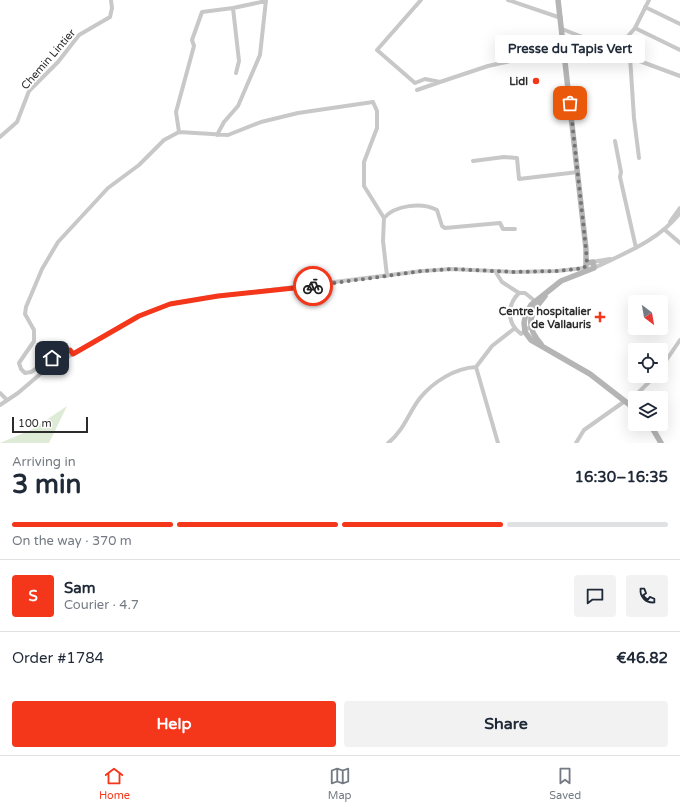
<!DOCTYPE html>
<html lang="en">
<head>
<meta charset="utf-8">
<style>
	body { margin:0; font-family:"Varela Round",sans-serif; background:#f2f2f3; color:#1f2937; height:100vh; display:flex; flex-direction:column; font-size:15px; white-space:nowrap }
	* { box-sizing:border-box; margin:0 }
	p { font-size:13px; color:#747a83 }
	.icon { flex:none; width:22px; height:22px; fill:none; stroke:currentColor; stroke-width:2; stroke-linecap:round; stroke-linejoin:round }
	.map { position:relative; height:443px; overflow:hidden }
	.side { display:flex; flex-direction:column; background:#fff; flex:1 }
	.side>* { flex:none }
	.needle { width:26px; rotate:149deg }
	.tools { position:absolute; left:628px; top:295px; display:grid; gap:8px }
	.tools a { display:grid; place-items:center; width:40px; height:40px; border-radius:4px; background:#fff; box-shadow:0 4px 16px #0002; font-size:20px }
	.scale { position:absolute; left:12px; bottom:10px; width:76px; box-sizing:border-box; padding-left:4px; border:2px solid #2b2b2b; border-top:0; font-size:11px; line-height:14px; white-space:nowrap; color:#2b2b2b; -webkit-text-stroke:3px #fff; paint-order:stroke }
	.pin { position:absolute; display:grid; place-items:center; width:34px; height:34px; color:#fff; margin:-17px; border-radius:8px; box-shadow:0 2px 6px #0006 }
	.courier { position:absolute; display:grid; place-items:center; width:40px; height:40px; margin:-20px; border:3px solid #f4361b; border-radius:50%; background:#fff; color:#222; box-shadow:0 1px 5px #0007 }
	.bubble { position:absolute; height:28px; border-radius:4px; background:#fff; box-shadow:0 4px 16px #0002; font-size:13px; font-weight:700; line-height:28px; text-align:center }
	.overview em { font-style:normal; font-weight:700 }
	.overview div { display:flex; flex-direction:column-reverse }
	.overview { display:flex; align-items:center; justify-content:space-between; height:68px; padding:0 12px }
	h1 { font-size:26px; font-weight:700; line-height:30px }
	.bar { display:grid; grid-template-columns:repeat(4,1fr); gap:6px 4px; align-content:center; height:48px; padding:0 12px }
	.bar i { height:5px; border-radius:3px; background:#e0e1e3 }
	.bar .selected { background:#f4361b }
	.bar p { grid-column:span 4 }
	.line { display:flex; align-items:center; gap:10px; padding:0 12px; border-top:1px solid #e0e1e3 }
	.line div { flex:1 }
	.round { display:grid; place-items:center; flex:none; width:42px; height:42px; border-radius:4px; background:#f2f2f3 }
	.primary-button { display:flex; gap:8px; margin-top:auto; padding:8px 12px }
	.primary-button a { flex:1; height:46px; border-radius:4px; background:#f4361b; color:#fff; font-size:16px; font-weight:700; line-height:46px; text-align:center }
	.primary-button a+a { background:#f2f2f3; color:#1f2937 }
	.tab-bar { display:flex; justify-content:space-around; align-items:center; height:56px; border-top:1px solid #e0e1e3; background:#fff; font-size:11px; color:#747a83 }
	.tab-bar a { display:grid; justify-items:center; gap:2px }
	.tab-bar .selected { color:#f4361b }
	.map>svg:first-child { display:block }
	.green { fill:#deebd7 }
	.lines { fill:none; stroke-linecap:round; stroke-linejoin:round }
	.street { stroke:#c8c8c8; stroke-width:4 }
	.secondary { stroke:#b5b5b5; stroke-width:5.5 }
	.done { stroke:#757575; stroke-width:4; stroke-dasharray:0 7.2 }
	.route { stroke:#f4361b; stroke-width:5 }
	.poi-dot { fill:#f4361b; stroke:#fff; stroke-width:1.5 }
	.labels { text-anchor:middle; stroke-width:4; stroke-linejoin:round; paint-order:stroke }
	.street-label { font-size:11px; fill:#2b2b2b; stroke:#fff }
	.poi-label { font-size:11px; font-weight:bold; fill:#2b2b2b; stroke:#fff; text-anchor:end }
</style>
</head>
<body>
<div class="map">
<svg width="680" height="443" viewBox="0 0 680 443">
	<rect width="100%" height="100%" fill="#fff"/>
	<path class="green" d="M67,406L49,443H0L33,429Z"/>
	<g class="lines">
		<path class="street" d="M421,0L377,50L415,83L425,79L440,82L488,66L564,49
			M508,0L561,18
			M645,7L680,24
			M233,8L239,61L236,73
			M635,28L680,50
			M562,29L616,50L626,56L680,76
			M616,50L635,28L649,0
			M630,57L634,118L639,158
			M417,90L440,82
			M179,132L176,112L194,46L192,40L202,12L233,8L266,1
			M217,135L224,122L238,106L260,55L266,0
			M0,137L17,122L29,91L58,62L79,35L110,17L112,8L111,0
			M615,141L621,172L620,177L636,248
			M473,161L504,157L517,158L519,179L578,172
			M384,218C395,205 422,202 437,210L442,226L445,228L500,223L503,229H515
			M670,222L680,208
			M665,230L680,243
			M592,262L610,259
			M594,268C625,253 658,241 680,213
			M495,271L502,282L519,293
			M531,320L529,314L535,304V301L525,293H519C506,306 507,323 521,334L531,326
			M73,354L70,350H65L31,372L25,373L21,369L19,363L34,341V330L25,314L26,307L42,269L58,242L108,188L139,165L164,140L179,132L228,135L261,122L298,113L373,102L377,111V128L364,162V186L384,218L383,241L387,276
			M661,368L680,340
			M0,393L6,399
			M628,403L655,376
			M0,405L18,393L45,370L139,316L170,304L205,298L422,271L451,269L515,272L557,271L584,268
			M388,443C403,432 409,412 420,398C433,382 455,368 476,367
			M498,443L476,367L492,346L515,328
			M576,443L584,430L625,401"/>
		<path class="secondary" d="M558,0L586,249V266
			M587,263L593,262L594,268L561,281L531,305L526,313L524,323L525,332L531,340L590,374L635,409
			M541,344C524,325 530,314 545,296
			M650,424L661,443"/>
	</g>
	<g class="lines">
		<path class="done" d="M313,286L422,271L451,269L515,272L557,271L584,268L587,263L586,249L570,103"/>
		<path class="route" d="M52,358L65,350H70L73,354L139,316L170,304L218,296L313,286"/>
	</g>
	<g class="poi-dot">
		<circle cx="536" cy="81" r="4"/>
		<path d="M598 311h4v4h4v4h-4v4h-4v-4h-4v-4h4z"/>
	</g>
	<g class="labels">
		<g class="street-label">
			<text transform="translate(48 59) rotate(-49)" y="4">Chemin Lintier</text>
		</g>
		<g class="poi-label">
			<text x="528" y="85">Lidl</text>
			<text x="591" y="315">Centre hospitalier<tspan x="591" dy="13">de Vallauris</tspan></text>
		</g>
	</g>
</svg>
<div class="tools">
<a><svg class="needle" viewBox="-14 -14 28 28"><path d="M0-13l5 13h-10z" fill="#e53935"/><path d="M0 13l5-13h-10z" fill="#747a83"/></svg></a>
<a><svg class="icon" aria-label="locate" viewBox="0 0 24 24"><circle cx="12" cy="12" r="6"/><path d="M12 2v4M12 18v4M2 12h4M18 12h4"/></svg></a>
<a><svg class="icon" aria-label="layers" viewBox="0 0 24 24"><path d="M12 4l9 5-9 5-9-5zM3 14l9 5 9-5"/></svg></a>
</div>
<div class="scale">100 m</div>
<div class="pin" style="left:570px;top:103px;background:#ea580c"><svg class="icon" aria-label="bag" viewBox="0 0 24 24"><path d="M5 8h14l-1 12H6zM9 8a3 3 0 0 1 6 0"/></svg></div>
<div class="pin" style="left:52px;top:358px;background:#1f2937"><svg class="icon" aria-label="home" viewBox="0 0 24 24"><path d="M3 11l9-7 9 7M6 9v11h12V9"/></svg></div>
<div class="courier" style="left:313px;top:286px"><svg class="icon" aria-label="bike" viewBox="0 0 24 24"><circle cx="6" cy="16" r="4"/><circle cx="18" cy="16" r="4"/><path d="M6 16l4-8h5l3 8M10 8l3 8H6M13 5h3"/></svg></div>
<div class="bubble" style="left:495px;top:35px;width:150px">Presse du Tapis Vert</div>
</div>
<section class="side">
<div class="overview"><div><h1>3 min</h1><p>Arriving in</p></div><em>16:30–16:35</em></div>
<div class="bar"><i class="selected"></i><i class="selected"></i><i class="selected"></i><i></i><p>On the way · 370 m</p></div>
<div class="line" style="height:72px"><b class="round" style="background:#f4361b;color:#fff">S</b><div><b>Sam</b><p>Courier · 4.7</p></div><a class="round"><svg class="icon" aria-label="chat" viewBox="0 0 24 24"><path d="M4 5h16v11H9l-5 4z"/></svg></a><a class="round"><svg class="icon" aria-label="phone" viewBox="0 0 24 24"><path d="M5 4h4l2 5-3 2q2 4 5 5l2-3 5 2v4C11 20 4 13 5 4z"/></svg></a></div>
<div class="line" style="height:52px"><div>Order #1784</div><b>€46.82</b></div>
<div class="primary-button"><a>Help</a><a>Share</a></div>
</section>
<nav class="tab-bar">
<a class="selected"><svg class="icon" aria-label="home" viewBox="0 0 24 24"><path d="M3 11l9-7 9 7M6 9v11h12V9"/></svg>Home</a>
<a><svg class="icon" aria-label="map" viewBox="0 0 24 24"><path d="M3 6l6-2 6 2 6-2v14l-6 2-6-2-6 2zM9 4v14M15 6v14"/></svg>Map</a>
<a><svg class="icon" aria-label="saved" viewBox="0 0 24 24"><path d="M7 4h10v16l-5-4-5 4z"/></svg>Saved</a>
</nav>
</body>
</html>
